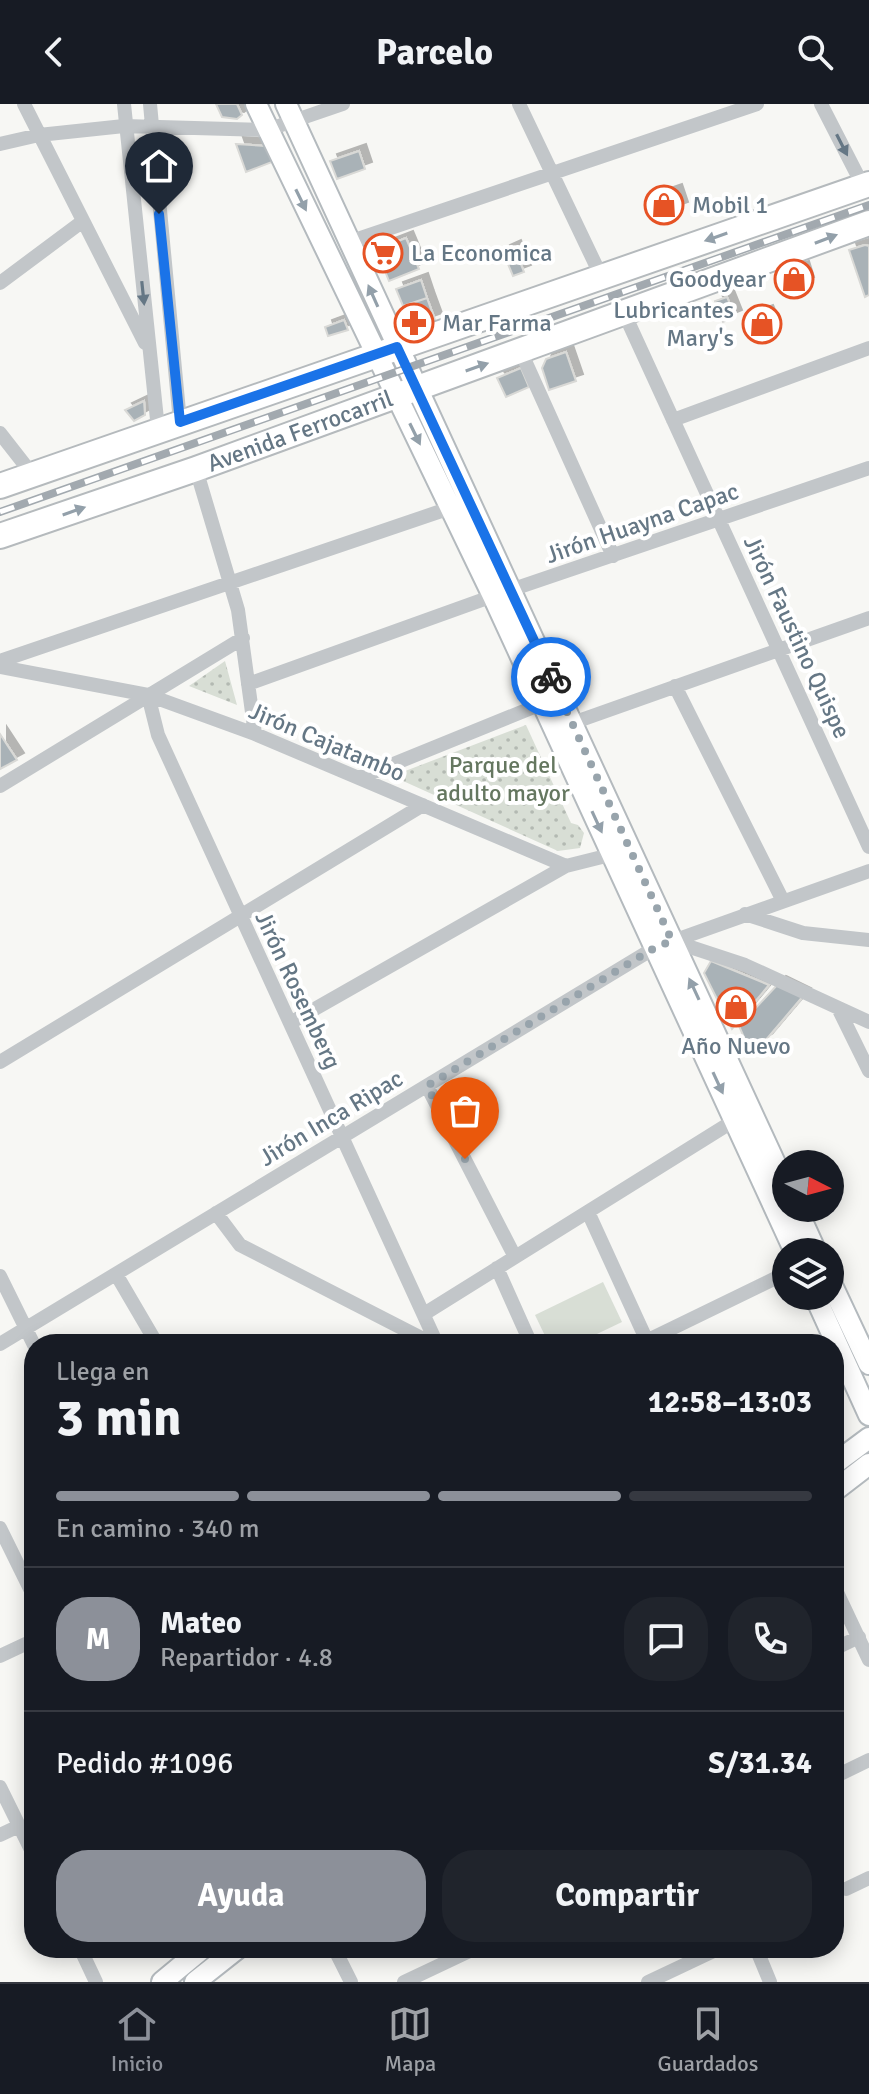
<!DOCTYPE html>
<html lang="es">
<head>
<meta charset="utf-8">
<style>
	body { margin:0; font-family:Signika,sans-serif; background:#20242c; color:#f1f3f6; height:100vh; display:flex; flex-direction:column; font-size:30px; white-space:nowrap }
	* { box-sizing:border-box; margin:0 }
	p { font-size:26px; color:#9ea1a6 }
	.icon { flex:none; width:44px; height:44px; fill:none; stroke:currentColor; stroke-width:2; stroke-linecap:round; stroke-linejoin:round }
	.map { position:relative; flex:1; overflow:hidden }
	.side { position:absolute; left:24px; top:1230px; width:820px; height:624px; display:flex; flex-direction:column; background:#171b24; border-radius:32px; box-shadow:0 4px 20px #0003 }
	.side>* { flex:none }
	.needle { width:52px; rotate:96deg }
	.fabs { position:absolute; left:772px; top:1046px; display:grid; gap:16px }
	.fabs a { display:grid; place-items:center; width:72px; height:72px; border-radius:50%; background:#171b24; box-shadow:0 4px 20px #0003; font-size:40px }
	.pin { position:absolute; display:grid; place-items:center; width:68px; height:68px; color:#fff; margin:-82px -34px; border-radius:50% 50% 50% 0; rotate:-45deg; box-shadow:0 0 8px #0007 }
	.pin .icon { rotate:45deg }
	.courier { position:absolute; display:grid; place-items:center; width:80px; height:80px; margin:-40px; border:6px solid #1a73e8; border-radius:50%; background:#fff; color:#222; box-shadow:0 2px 10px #0007 }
	.summary em { font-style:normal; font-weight:700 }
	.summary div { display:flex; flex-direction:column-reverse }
	.summary { display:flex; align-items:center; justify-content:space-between; height:136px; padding:0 32px }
	h1 { font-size:52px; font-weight:700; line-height:60px }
	.bar { display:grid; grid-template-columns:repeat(4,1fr); gap:12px 8px; align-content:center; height:96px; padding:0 32px }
	.bar i { height:10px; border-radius:6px; background:#363941 }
	.bar .selected { background:#8c9099 }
	.bar p { grid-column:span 4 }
	.line { display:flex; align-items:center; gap:20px; padding:0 32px; border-top:2px solid #363941 }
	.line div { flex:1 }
	.round { display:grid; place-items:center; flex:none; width:84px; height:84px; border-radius:32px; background:#20242c }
	.cta { display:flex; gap:16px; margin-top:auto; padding:16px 32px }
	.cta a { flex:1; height:92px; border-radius:32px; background:#8c9099; color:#fff; font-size:32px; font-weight:700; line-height:92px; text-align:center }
	.cta a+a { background:#20242c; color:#f1f3f6 }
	header { display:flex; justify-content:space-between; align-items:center; height:104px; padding:0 32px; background:#171b24; font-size:36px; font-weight:700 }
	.tabs { display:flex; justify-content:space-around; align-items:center; height:112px; border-top:2px solid #363941; background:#171b24; font-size:22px; color:#9ea1a6 }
	.tabs a { display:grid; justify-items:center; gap:4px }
	.tabs .selected { color:#8c9099 }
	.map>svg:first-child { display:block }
	.grass { fill:url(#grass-dots) }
	.pitch { fill:#d8ded5 }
	.building { fill:#a9b2b7; stroke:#d9d9d6; stroke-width:2; filter:url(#shadow) }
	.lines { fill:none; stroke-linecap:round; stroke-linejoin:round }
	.secondary-casing { stroke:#b4babe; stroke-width:24 }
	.primary-casing { stroke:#b5babd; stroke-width:28 }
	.street { stroke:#c2c6c9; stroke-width:14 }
	.secondary { stroke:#fff; stroke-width:20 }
	.primary { stroke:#fff; stroke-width:24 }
	.rail-casing { stroke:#a2a9af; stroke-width:8 }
	.rail { stroke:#fff; stroke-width:5; stroke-dasharray:15; stroke-linecap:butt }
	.oneway { fill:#657785 }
	.oneway2 { fill:#93a0aa }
	.done { stroke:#98a4ac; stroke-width:8; stroke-dasharray:0 14.4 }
	.route { stroke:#1a73e8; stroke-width:10 }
	.labels { text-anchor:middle; stroke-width:8; stroke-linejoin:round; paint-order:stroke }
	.poi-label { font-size:24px; fill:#657785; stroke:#fff; text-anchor:start }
	.street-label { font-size:24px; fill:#657785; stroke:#fff }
	.park-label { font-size:24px; fill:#657760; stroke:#fff }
</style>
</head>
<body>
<header><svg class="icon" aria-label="back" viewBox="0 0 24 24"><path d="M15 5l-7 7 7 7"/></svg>Parcelo<svg class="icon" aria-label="search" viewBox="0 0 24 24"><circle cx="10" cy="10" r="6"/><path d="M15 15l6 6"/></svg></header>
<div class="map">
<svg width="869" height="1878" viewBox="0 0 869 1878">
	<defs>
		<pattern id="grass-dots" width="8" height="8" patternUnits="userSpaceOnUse" patternTransform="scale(2)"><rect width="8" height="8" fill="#d8ded5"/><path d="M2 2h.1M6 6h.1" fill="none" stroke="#b3b9b2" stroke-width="1.8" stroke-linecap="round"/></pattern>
		<filter id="shadow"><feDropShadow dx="7" dy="-7" stdDeviation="0" flood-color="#0004"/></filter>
	</defs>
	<rect width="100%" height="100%" fill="#f7f7f4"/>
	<path class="grass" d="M225,557L237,601L189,582Z
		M526,621L571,719L578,721L584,729L580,744L558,747L392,672Z"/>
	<path class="pitch" d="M603,1178L622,1218L576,1240H549L535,1211Z"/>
	<path class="building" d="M216,0H237L242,11L237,15L222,13Z
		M236,40L266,42L272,58L246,68Z
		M359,47L365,65L337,75L330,57Z
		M675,87L681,105L653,115L646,97Z
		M406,134L419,165L389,177L379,152L380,144Z
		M865,141L869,142V191L865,193L849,146Z
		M514,143L524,168L513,172L503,148Z
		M802,164L807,180L787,186L782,170Z
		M421,176L427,194L403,202L396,185Z
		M727,193L735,213L723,218L715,197Z
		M427,194L435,216L416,223L409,220L403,202Z
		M766,208L773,225L757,232L750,214Z
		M344,216L348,226L328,232L325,223Z
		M566,248L576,277L549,286L542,264L546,255Z
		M521,264L529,283L506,293L497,274Z
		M144,297L145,311L134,317L125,306Z
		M0,630L17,656L0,665Z
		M711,857L769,881L732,925L704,869Z
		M779,879L804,891L765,937L749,945L739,922Z"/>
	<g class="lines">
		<defs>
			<path id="secondary" d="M256,0L493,492L795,1148
				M286,0L786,1083
				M796,1104L816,1148
				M830,1177L869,1260
				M815,1192L869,1311
				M834,1360L869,1334
				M834,1387L869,1360
				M162,1878L203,1844
				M195,1878L238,1844"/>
			<g id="primary">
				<path d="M0,382L869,80"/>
				<path id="s1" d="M0,432L196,365L869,119"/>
			</g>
		</defs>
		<use href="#secondary" class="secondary-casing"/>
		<use href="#primary" class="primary-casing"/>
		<path class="street" d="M24,0L145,239
			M124,0L158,325
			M150,0L180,318
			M519,0L601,172
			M821,0L863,82
			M0,40L39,31L124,22L267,26L343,0
			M349,138L757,0
			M0,179L83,117
			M625,211L869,743
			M521,248L613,452
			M673,316L869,244
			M0,329L32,370
			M196,365L238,506L255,630
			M0,557L450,404
			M0,563L148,591L255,630L566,762L618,749
			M248,580L493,492L869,364
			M675,582L783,797
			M148,591L158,631L437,1240
			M564,622L869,514
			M359,674L551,596
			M0,682L243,534
			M745,810L803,829L869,836
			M672,837L745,861L869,918
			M838,904L869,967
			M290,919L566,762
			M0,958L423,701
			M427,982L515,1153
			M588,1108L647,1237
			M216,1109L240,1141L433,1240
			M497,1164L531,1240
			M116,1170L157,1240
			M0,1172L34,1241
			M424,1210L735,1016
			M0,1240L656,843L869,767
			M640,1240L786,1169
			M0,1424L34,1493
			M834,1482L869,1556
			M834,1545L859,1533
			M0,1552L34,1536
			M834,1673L869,1656
			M0,1683L34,1752
			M0,1731L19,1722
			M846,1785L869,1774
			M80,1844L96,1878
			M334,1844L351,1878
			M756,1844L770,1878
			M404,1878L476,1844
			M648,1878L720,1844"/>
		<use href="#secondary" class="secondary"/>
		<use href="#primary" class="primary"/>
		<defs>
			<path id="rail" d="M0,408L869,101"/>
		</defs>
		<use href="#rail" class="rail-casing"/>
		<use href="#rail" class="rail"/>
	</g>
	<defs><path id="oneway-solid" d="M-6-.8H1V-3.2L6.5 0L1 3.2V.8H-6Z" transform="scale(2)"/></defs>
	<g class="oneway">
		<use href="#oneway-solid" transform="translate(842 41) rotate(63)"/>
		<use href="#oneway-solid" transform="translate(143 189) rotate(84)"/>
	</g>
	<g class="oneway2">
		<use href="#oneway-solid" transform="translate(301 96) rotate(64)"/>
		<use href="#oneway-solid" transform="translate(716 133) rotate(161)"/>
		<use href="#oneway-solid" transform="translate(826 135) rotate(-21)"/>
		<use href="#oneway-solid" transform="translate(373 192) rotate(-114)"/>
		<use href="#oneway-solid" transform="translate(477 263) rotate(-19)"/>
		<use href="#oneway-solid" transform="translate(415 330) rotate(64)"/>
		<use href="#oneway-solid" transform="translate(74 407) rotate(-19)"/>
		<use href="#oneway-solid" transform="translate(597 718) rotate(65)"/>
		<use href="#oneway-solid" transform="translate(694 885) rotate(-115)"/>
		<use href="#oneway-solid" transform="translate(718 979) rotate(65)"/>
	</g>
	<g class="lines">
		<path class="done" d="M465,1055L427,982L656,843L672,837L551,573"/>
		<path class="route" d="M159,110L180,318L397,243L551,573"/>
	</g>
	<defs>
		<symbol id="shop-ring" viewBox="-11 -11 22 22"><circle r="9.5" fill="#fff" stroke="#e65325" stroke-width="1.5"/><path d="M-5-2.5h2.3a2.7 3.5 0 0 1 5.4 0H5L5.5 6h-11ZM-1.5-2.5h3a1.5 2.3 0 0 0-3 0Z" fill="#e65325"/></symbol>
		<symbol id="supermarket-ring" viewBox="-11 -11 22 22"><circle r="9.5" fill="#fff" stroke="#e65325" stroke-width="1.5"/><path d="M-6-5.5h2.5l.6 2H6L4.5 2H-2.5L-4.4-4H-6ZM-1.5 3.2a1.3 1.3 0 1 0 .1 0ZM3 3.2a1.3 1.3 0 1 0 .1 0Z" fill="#e65325"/></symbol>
		<symbol id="pharmacy-ring" viewBox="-11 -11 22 22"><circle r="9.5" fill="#fff" stroke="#e65325" stroke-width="1.5"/><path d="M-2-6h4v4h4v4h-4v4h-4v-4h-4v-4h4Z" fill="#e65325"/></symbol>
	</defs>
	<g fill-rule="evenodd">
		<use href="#shop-ring" x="642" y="79" width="44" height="44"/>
		<use href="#supermarket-ring" x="361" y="127" width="44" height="44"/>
		<use href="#shop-ring" x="772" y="153" width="44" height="44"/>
		<use href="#pharmacy-ring" x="392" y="197" width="44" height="44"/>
		<use href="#shop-ring" x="740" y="198" width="44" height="44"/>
		<use href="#shop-ring" x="714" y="881" width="44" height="44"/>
	</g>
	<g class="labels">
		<g class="poi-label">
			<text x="692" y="109">Mobil 1</text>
			<text x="411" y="157">La Economica</text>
			<text x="766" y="183" text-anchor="end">Goodyear</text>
			<text x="734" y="214" text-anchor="end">Lubricantes<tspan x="734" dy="28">Mary's</tspan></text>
			<text x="442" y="227">Mar Farma</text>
			<text x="736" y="950" text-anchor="middle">Año Nuevo</text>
		</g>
		<g class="street-label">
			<text dy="8" stroke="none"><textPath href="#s1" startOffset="318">Avenida Ferrocarril</textPath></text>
			<text transform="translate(642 419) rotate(-19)" y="8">Jirón Huayna Capac</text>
			<text transform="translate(797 533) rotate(65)" y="8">Jirón Faustino Quispe</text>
			<text transform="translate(327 638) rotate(23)" y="8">Jirón Cajatambo</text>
			<text transform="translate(298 886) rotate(65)" y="8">Jirón Rosemberg</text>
			<text transform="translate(331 1014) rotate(-31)" y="8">Jirón Inca Ripac</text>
		</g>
		<g class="park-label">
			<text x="503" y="669">Parque del<tspan x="503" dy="28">adulto mayor</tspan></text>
		</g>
	</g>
</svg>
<div class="fabs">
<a><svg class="needle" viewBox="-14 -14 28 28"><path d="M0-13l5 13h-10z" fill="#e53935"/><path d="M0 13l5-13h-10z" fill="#9ea1a6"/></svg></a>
<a><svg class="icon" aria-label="layers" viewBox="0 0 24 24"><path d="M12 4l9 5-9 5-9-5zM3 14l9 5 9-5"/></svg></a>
</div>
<div class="pin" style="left:465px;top:1055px;background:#ea580c"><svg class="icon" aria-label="bag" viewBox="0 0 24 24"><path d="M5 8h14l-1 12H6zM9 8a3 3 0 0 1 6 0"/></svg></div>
<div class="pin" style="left:159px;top:110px;background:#1f2937"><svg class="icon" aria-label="home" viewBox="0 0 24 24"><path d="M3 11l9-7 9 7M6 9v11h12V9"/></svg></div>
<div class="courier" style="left:551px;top:573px"><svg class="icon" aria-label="bike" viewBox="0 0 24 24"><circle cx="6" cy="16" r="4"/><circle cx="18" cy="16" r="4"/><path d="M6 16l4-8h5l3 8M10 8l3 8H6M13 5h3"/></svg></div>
<section class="side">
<div class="summary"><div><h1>3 min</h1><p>Llega en</p></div><em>12:58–13:03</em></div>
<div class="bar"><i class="selected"></i><i class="selected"></i><i class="selected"></i><i></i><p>En camino · 340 m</p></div>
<div class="line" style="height:144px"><b class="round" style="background:#8c9099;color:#fff">M</b><div><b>Mateo</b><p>Repartidor · 4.8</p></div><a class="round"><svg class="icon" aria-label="chat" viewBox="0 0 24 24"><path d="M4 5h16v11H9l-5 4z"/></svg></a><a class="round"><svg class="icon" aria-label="phone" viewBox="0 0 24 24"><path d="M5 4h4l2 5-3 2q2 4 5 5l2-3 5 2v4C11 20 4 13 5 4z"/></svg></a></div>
<div class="line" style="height:104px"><div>Pedido #1096</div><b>S/31.34</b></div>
<div class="cta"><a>Ayuda</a><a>Compartir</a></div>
</section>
</div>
<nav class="tabs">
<a class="selected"><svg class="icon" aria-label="home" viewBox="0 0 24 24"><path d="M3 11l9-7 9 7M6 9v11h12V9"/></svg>Inicio</a>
<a><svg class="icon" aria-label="map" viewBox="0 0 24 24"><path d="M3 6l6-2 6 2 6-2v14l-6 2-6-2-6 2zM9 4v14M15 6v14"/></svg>Mapa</a>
<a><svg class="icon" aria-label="saved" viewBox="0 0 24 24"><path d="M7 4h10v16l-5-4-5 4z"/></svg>Guardados</a>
</nav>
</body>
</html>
